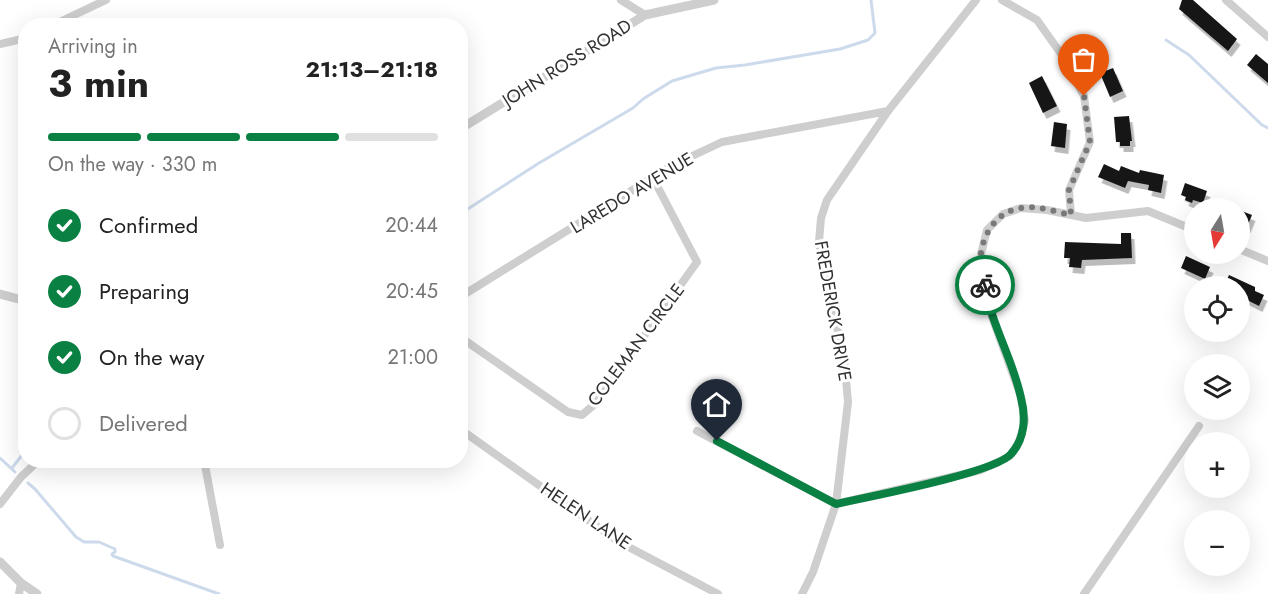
<!DOCTYPE html>
<html lang="en">
<head>
<meta charset="utf-8">
<style>
	body { margin:0; font-family:Jost,sans-serif; background:#f6f6f6; color:#222; height:100vh; display:flex; flex-direction:column; font-size:22px; white-space:nowrap }
	* { box-sizing:border-box; margin:0 }
	p { font-size:20px; color:#767676 }
	.icon { flex:none; width:33px; height:33px; fill:none; stroke:currentColor; stroke-width:2; stroke-linecap:round; stroke-linejoin:round }
	.map { position:relative; flex:1; overflow:hidden }
	.side { position:absolute; left:18px; top:18px; width:450px; height:450px; display:flex; flex-direction:column; background:#fff; border-radius:24px; box-shadow:0 6px 24px #0002 }
	.side>* { flex:none }
	.needle { width:39px; rotate:191deg }
	.buttons { position:absolute; left:1184px; top:198px; display:grid; gap:12px }
	.buttons a { display:grid; place-items:center; width:66px; height:66px; border-radius:50%; background:#fff; box-shadow:0 6px 24px #0002; font-size:30px }
	.pin { position:absolute; display:grid; place-items:center; width:51px; height:51px; color:#fff; margin:-62px -26px; border-radius:50% 50% 50% 0; rotate:-45deg; box-shadow:0 0 6px #0007 }
	.pin .icon { rotate:45deg }
	.courier { position:absolute; display:grid; place-items:center; width:60px; height:60px; margin:-30px; border:4px solid #0b8043; border-radius:50%; background:#fff; color:#222; box-shadow:0 2px 8px #0007 }
	.head em { font-style:normal; font-weight:700 }
	.head div { display:flex; flex-direction:column-reverse }
	.head { display:flex; align-items:center; justify-content:space-between; height:102px; padding:0 30px }
	h1 { font-size:39px; font-weight:700; line-height:45px }
	.bar { display:grid; grid-template-columns:repeat(4,1fr); gap:9px 6px; align-content:center; height:72px; padding:0 30px }
	.bar i { height:8px; border-radius:4px; background:#e0e0e0 }
	.bar .on { background:#0b8043 }
	.bar p { grid-column:span 4 }
	ol { padding:0 30px; list-style:none }
	li { display:flex; align-items:center; gap:18px; height:66px }
	li p { margin-inline-start:auto }
	li .icon { padding:6px; border-radius:50%; background:#0b8043; color:#fff; stroke-width:4 }
	li:last-child { color:#767676 }
	li i { width:33px; height:33px; border:3px solid #e0e0e0; border-radius:50% }
	.map>svg:first-child { display:block }
	.lines { fill:none; stroke-linecap:round; stroke-linejoin:round }
	.stream { stroke:#cddaec; stroke-width:3 }
	.building { fill:#181818; filter:url(#shadow) }
	.minor { stroke:#cecece; stroke-width:8 }
	.tertiary { stroke:#cecece; stroke-width:9 }
	.done { stroke:#797979; stroke-width:6; stroke-dasharray:0 10.8 }
	.route { stroke:#0b8043; stroke-width:8 }
	.labels { text-anchor:middle; stroke-width:6; stroke-linejoin:round; paint-order:stroke }
	.street-label { font-size:18px; fill:#313131; stroke:#fff }
</style>
</head>
<body>
<div class="map">
<svg width="1268" height="594" viewBox="0 0 1268 594">
	<defs>
		<filter id="shadow"><feDropShadow dx="3.5" dy="6" stdDeviation="0" flood-color="#0004"/></filter>
	</defs>
	<rect width="100%" height="100%" fill="#fff"/>
	<g class="lines">
		<path class="stream" d="M1166,40L1189,55L1262,125L1268,128
			M460,214L539,163L633,108L643,99L672,81L716,68L745,65L840,49L868,40L875,33L871,0
			M0,458L15,472
			M12,468L26,450
			M28,483L35,489L76,537L84,542H99L115,549V552L112,554L113,556L219,594"/>
	</g>
	<path class="building" d="M1182,0H1193L1237,39L1228,51L1179,9Z
		M1256,54L1268,64V83L1247,65Z
		M1113,68L1123,91L1110,97L1100,73Z
		M1042,76L1057,106L1043,113L1029,83Z
		M1129,116L1132,141H1130V146H1120V142H1116L1114,117Z
		M1054,122L1067,124L1065,148L1051,146Z
		M1104,164L1119,171L1121,166L1139,173L1140,170L1164,175L1161,193L1148,190L1149,185L1128,181L1125,188L1098,177Z
		M1185,183L1207,191L1203,203L1193,200L1192,203L1185,200L1186,197L1181,195Z
		M1239,210L1252,215L1247,227L1239,224Z
		M1121,233H1131L1132,258L1082,260L1081,268L1069,267L1070,258H1064L1065,242L1121,244Z
		M1186,256L1210,267L1205,279L1181,268Z
		M1229,275L1255,287V291L1264,295L1259,306L1239,296V286H1230L1225,284Z"/>
	<g class="lines">
		<path class="minor" d="M621,0L645,15
			M1002,0L1037,20L1064,58L1084,96L1090,142L1069,190L1071,215
			M1226,0L1268,37
			M51,26L106,0
			M0,44L26,38
			M1239,249L1268,261
			M460,297L673,165L722,142L888,111
			M460,337L568,412L582,415L596,403L697,262L653,178
			M460,429L619,542L718,594
			M697,431L836,504L981,470L1010,456L1019,442L1025,421L1021,397L988,306L981,254L987,230L1003,214L1021,208L1047,210L1086,218L1148,211L1194,230
			M204,460L220,545
			M0,504L21,477L39,460
			M19,594L21,583
			M802,594L813,572L836,504L848,402L844,357L822,263L819,242L821,218L827,200L888,111L976,0
			M1084,594L1199,426"/>
		<path class="tertiary" d="M460,129L645,15L714,0
			M0,294L26,301
			M0,562L21,583L37,594"/>
	</g>
	<g class="lines">
		<path class="done" d="M985,285C984,275 980,263 981,253C984,232 998,211 1021,208C1037,205 1056,212 1071,215L1069,190L1090,142L1084,96"/>
		<path class="route" d="M717,441L836,504C867,497 995,473 1011,454C1025,439 1026,417 1021,398C1013,359 991,325 985,285"/>
	</g>
	<g class="labels">
		<g class="street-label">
			<text transform="translate(567 63) rotate(-32)" y="6">JOHN ROSS ROAD</text>
			<text transform="translate(632 193) rotate(-31)" y="6">LAREDO AVENUE</text>
			<text transform="translate(833 311) rotate(80)" y="6">FREDERICK DRIVE</text>
			<text transform="translate(636 345) rotate(-53)" y="6">COLEMAN CIRCLE</text>
			<text transform="translate(586 516) rotate(34)" y="6">HELEN LANE</text>
		</g>
	</g>
</svg>
<div class="buttons">
<a><svg class="needle" viewBox="-14 -14 28 28"><path d="M0-13l5 13h-10z" fill="#e53935"/><path d="M0 13l5-13h-10z" fill="#767676"/></svg></a>
<a><svg class="icon" aria-label="locate" viewBox="0 0 24 24"><circle cx="12" cy="12" r="6"/><path d="M12 2v4M12 18v4M2 12h4M18 12h4"/></svg></a>
<a><svg class="icon" aria-label="layers" viewBox="0 0 24 24"><path d="M12 4l9 5-9 5-9-5zM3 14l9 5 9-5"/></svg></a>
<a>+</a>
<a>−</a>
</div>
<div class="pin" style="left:1084px;top:96px;background:#ea580c"><svg class="icon" aria-label="bag" viewBox="0 0 24 24"><path d="M5 8h14l-1 12H6zM9 8a3 3 0 0 1 6 0"/></svg></div>
<div class="pin" style="left:717px;top:441px;background:#1f2937"><svg class="icon" aria-label="home" viewBox="0 0 24 24"><path d="M3 11l9-7 9 7M6 9v11h12V9"/></svg></div>
<div class="courier" style="left:985px;top:285px"><svg class="icon" aria-label="bike" viewBox="0 0 24 24"><circle cx="6" cy="16" r="4"/><circle cx="18" cy="16" r="4"/><path d="M6 16l4-8h5l3 8M10 8l3 8H6M13 5h3"/></svg></div>
<section class="side">
<div class="head"><div><h1>3 min</h1><p>Arriving in</p></div><em>21:13–21:18</em></div>
<div class="bar"><i class="on"></i><i class="on"></i><i class="on"></i><i></i><p>On the way · 330 m</p></div>
<ol>
<li><svg class="icon" aria-label="check" viewBox="0 0 24 24"><path d="M5 12l5 5 9-10"/></svg>Confirmed<p>20:44</p></li>
<li><svg class="icon" aria-label="check" viewBox="0 0 24 24"><path d="M5 12l5 5 9-10"/></svg>Preparing<p>20:45</p></li>
<li><svg class="icon" aria-label="check" viewBox="0 0 24 24"><path d="M5 12l5 5 9-10"/></svg>On the way<p>21:00</p></li>
<li><i></i>Delivered</li>
</ol>
</section>
</div>
</body>
</html>
